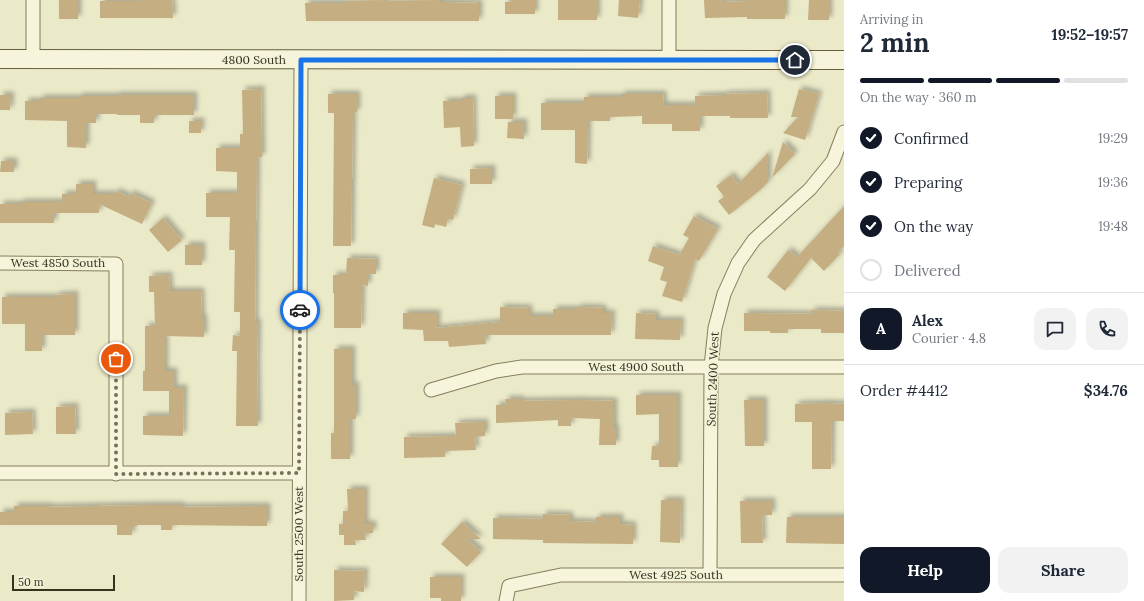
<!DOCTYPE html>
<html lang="en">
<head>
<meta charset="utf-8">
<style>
	body { margin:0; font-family:Lora,serif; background:#f2f2f3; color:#1f2937; height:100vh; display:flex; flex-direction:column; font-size:15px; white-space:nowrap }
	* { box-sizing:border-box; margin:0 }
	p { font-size:13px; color:#747a83 }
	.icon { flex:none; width:22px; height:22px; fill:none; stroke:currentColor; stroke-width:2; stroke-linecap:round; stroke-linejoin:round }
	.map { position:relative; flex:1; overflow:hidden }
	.panel { display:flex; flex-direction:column; background:#fff; width:300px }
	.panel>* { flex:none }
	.scale { position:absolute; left:12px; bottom:10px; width:103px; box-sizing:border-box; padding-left:4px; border:2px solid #363121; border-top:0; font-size:11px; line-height:14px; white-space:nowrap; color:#363121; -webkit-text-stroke:3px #f2f2d7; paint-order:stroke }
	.pin { position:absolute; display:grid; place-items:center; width:34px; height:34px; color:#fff; margin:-17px; border:2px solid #fff; border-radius:50%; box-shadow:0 1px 4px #0007 }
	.courier { position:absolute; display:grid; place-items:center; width:40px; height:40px; margin:-20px; border:3px solid #1a73e8; border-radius:50%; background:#fff; color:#222; box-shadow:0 1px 5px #0007 }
	.headline em { font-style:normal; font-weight:800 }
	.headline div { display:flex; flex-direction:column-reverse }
	.headline { display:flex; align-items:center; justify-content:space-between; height:68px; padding:0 16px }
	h1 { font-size:26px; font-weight:800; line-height:30px }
	.bar { display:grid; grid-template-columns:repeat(4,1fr); gap:6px 4px; align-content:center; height:48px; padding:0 16px }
	.bar i { height:5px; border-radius:3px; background:#e0e1e3 }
	.bar .on { background:#111827 }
	.bar p { grid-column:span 4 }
	.line { display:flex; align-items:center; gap:10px; padding:0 16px; border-top:1px solid #e0e1e3 }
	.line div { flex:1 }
	.round { display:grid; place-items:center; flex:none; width:42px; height:42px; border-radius:12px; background:#f2f2f3 }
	ol { padding:0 16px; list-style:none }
	li { display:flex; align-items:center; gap:12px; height:44px }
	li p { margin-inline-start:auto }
	li .icon { padding:4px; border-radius:50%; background:#111827; color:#fff; stroke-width:4 }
	li:last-child { color:#747a83 }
	li i { width:22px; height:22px; border:2px solid #e0e1e3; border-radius:50% }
	.cta { display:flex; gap:8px; margin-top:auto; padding:8px 16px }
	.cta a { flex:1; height:46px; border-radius:12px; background:#111827; color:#fff; font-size:16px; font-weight:800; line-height:46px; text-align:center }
	.cta a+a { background:#f2f2f3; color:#1f2937 }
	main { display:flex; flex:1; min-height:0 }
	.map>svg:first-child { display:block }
	.building { fill:#c5af82; filter:url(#shadow) }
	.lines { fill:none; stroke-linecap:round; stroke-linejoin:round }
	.street-casing { stroke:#857d5f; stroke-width:15 }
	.secondary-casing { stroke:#675e42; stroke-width:20 }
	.street { stroke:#f6f5db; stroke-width:13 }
	.secondary { stroke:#f6f5db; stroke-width:18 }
	.done { stroke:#75715b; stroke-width:4; stroke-dasharray:0 7.2 }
	.route { stroke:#1a73e8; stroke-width:5 }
	.labels { text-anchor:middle; stroke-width:3; stroke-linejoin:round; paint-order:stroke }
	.street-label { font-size:12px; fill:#363121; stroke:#f2f2d7 }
</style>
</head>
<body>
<main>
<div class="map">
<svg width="844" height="601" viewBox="0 0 844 601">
	<defs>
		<filter id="shadow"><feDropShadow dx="3.5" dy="-3.5" stdDeviation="2" flood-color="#0004"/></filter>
	</defs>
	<rect width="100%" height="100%" fill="#eae9c8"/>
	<path class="building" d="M59,0H78V19H59Z
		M139,0H172L173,18H100V1H139Z
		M387,0V1L440,0V2L479,3V21H306L305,3H348V1Z
		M512,0H535V14H505V2H512Z
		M558,0H597V20H558Z
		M619,0H640L638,18L618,16Z
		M704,0H724V2L747,1V0H785V19H747V17L705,18Z
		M809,0H829V20H808Z
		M261,89L262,157L257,158L256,222L255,322H258L257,364L258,426H236L237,351H232L233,335L240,336V312H234L235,250H229L230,217H206V193H237V172L216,171V148H240V134H243L242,90Z
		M799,89L819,94L805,140L783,133L798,117H791Z
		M767,93L768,118H730V116H700V131H672V124H642V116L610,117V121H588L587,164L575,163V130H541V103H584V97H621V94H663L664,105H695V96L725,95V94Z
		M328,94H357V112L353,113L351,246H333L334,113H328Z
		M0,95H11L10,110H0Z
		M117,95H194V115H154V123H140V115H117V114H96V123H86V148L67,147V121L25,120V101H40V98H79V96H117Z
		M495,96H513V119H495Z
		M461,98H473L474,146L461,147L460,127L444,128L443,101H461Z
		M189,121H201V133H189Z
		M508,122H524V139L507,138Z
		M783,142L795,154L772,178Z
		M768,153V182L759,191L729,215L718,201L724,197L716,186L731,175L738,184Z
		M1,161H14V172H0Z
		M492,168V184H470V169Z
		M434,178L462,185L453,220L448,219L446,227L435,224L434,228L422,225Z
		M76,184H93V194H115L116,191L129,197L130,193L152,203L142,224L99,204V213H54V223H0V204H20V202H62V194H76Z
		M844,206V246L838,252L840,254L824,271L811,258L785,291L767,277L788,250L797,257Z
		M694,216L718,229L699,261L695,259L682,302L662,296L667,282L660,280L664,267L648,261L653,246L679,255L689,238L683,235Z
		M163,218L182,240L168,252L149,230Z
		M185,245H202V265H185Z
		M347,258L376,259V274H368V286L362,285L361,328H334V293H333V275H346Z
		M169,275L170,291H201L202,318H204V337L165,336V371H174V388H184L183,436L143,435V416H169V391H143V371H145V326H155L154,292H149V276Z
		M75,294V335H42V351H25V324H2V297H56V295Z
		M500,307L529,308V316H553V309H578V307L603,308V313H612L611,335H485L486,344L449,347L448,341H424L423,330L403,329V313H437V328L500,322Z
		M810,310L844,311V333H821V329H788V333H770V331H744V313L814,314Z
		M636,313L656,314V320H681L680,340L635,339Z
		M334,349H352V385H356V419H350V459H331V433H334Z
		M636,395H678V467H659V460H651L652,446H659V414L636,415Z
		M505,399H521V401L578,400L614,401V428H616V445H599L600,419L571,418V426H558V420L496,423V405H506Z
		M744,400H764V446H745Z
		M827,403L844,404V421H832L831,469H812V422H795V404Z
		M75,406L76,434H56V407Z
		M32,412L33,434L5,435V413Z
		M485,422V436L475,437L476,450L445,451V457L404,458V437L456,436L455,423Z
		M347,489H365V524H373V533H365L366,540H355L356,545H344V535H339V524H343V511H348Z
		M661,500H681L680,543L660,542Z
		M740,501H772V515H762L763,543H741Z
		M148,505H181V507L267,506V526L172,525V530H161V525H137V526H132V535H117V525H0V512H14V506H49L48,507Z
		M543,514L570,515V521L596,522V517H620V524L633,525V544L543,543V540L493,539V518L543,519Z
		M787,517H844V544L786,543Z
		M462,522L481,539H467L481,552L467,567L441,544Z
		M334,570L365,571L364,592L354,591V600L334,601Z
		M430,577H461V601H441V598H430Z"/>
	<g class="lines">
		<defs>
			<path id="street" d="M33,0V60
				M669,60V0
				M0,263L116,264V474
				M431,390L496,371L522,367H844
				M0,473H299
				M710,575L711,367L715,328L724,294L738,263L754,240L810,189L833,161L844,132
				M299,601L301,60
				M506,601L509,586L561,575H844"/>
			<path id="secondary" d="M0,59L844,60"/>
		</defs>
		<use href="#street" class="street-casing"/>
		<use href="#secondary" class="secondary-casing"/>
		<use href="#street" class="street"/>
		<use href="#secondary" class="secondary"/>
	</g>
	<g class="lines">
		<path class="done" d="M116,359V474L299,473L300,310"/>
		<path class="route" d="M300,310L301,60H795"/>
	</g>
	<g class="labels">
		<g class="street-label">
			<text x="254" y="64">4800 South</text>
			<text x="58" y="267">West 4850 South</text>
			<text x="636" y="371">West 4900 South</text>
			<text transform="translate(713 379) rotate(-88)" y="4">South 2400 West</text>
			<text transform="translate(299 534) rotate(-90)" y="4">South 2500 West</text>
			<text x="676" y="579">West 4925 South</text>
		</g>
	</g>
</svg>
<div class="scale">50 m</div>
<div class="pin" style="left:116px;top:359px;background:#ea580c"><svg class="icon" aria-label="bag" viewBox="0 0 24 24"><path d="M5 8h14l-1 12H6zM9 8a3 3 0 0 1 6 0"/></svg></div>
<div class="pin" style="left:795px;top:60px;background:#1f2937"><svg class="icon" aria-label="home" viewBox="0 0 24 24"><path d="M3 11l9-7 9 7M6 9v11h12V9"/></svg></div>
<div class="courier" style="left:300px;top:310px"><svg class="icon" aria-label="car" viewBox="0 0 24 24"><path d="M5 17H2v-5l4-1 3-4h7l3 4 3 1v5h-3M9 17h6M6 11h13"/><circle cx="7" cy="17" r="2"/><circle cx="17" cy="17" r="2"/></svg></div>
</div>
<section class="panel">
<div class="headline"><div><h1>2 min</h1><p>Arriving in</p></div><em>19:52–19:57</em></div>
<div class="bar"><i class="on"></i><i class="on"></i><i class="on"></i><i></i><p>On the way · 360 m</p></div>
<ol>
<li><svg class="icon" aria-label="check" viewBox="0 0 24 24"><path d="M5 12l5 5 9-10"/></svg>Confirmed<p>19:29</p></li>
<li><svg class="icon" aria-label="check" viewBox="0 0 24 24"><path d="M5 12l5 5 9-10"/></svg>Preparing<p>19:36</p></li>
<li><svg class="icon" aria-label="check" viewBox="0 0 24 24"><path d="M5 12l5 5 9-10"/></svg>On the way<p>19:48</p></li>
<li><i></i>Delivered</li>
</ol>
<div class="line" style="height:72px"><b class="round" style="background:#111827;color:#fff">A</b><div><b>Alex</b><p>Courier · 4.8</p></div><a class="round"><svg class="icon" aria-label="chat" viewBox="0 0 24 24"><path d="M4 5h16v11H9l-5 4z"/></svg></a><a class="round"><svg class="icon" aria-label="phone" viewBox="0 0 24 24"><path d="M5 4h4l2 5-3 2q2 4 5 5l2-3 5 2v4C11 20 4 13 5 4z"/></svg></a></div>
<div class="line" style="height:52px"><div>Order #4412</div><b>$34.76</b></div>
<div class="cta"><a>Help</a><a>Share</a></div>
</section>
</main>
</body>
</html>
